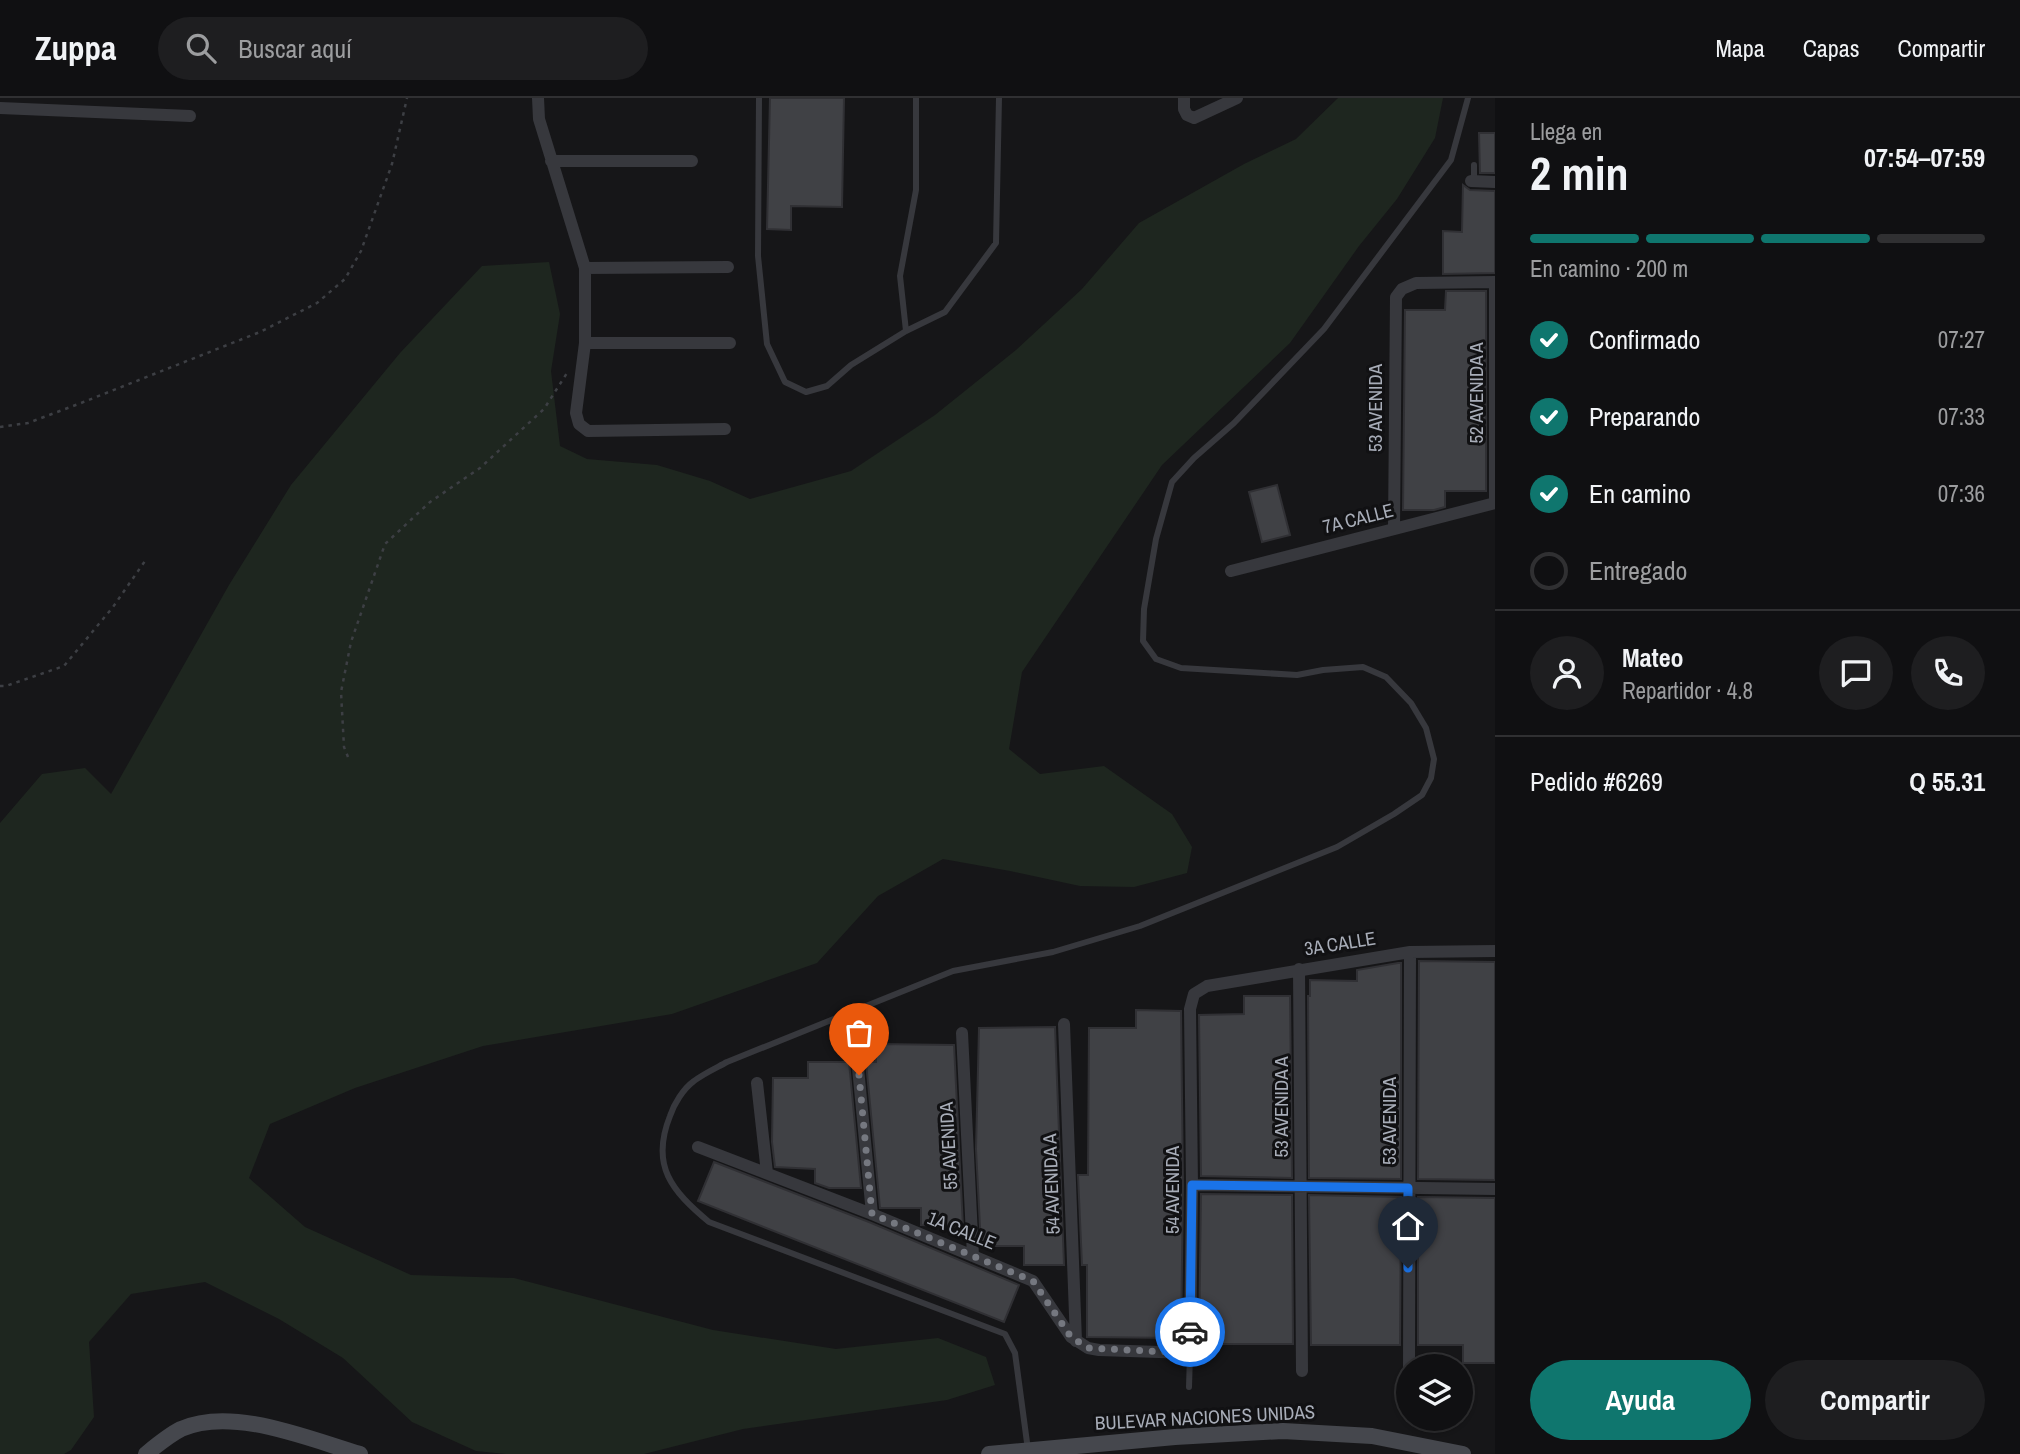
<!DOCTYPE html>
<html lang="es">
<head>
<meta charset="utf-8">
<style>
	body { margin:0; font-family:"Archivo Narrow",sans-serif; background:#1e1e20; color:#f1f3f6; height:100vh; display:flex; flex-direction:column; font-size:26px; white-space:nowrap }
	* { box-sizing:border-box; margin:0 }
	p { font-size:23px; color:#9c9d9f }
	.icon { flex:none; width:38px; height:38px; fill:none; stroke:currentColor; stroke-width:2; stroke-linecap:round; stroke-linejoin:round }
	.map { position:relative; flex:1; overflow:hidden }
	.side { display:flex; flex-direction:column; background:#101012; width:525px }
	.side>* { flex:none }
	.fabs { position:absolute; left:1396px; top:1256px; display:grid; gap:14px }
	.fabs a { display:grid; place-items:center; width:77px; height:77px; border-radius:50%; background:#101012; box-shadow:0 2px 5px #0004,0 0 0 2px #303032; font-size:35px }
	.pin { position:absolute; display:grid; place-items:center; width:60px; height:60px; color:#fff; margin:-72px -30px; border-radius:50% 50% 50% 0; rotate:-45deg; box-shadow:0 0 7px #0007 }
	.pin .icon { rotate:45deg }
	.courier { position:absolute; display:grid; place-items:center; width:70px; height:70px; margin:-35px; border:5px solid #1a73e8; border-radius:50%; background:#fff; color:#222; box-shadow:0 2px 9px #0007 }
	.head em { font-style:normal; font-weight:700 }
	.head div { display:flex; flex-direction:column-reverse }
	.head { display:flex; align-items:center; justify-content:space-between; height:119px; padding:0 35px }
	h1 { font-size:46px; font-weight:700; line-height:52px }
	.bar { display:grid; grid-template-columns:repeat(4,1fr); gap:10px 7px; align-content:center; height:84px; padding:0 35px }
	.bar i { height:9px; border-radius:5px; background:#303032 }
	.bar .current { background:#0f766e }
	.bar p { grid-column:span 4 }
	.line { display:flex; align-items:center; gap:18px; padding:0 35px; border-top:2px solid #303032 }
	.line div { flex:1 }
	.round { display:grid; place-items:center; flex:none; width:74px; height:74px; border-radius:37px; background:#1e1e20 }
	ol { padding:0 35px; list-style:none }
	li { display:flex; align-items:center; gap:21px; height:77px }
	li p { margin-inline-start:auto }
	li .icon { padding:7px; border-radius:50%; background:#0f766e; color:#fff; stroke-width:4 }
	li:last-child { color:#9c9d9f }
	li i { width:38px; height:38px; border:4px solid #303032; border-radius:50% }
	.button { display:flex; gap:14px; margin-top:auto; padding:14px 35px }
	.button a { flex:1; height:80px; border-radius:42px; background:#0f766e; color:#fff; font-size:28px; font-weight:700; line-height:80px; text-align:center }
	.button a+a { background:#1e1e20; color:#f1f3f6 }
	header { display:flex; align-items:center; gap:42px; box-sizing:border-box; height:98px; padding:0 35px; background:#101012; border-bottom:2px solid #303032 }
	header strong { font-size:33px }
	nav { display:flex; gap:38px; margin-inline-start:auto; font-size:24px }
	.search { width:490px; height:63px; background:#1e1e20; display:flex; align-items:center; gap:18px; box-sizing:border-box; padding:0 24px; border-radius:38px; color:#9c9d9f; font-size:26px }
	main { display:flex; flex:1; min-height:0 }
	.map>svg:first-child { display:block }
	.green { fill:#1e261f }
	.building { fill:#404145; stroke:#303034; stroke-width:2 }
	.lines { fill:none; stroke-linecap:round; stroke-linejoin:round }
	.path { stroke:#3d3f44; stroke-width:2.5; stroke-dasharray:3.5 5; stroke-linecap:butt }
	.service { stroke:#37383d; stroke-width:6 }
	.minor { stroke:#37383d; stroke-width:12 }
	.secondary { stroke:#45474d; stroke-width:16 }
	.done { stroke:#757880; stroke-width:7; stroke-dasharray:0 12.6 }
	.route { stroke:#1a73e8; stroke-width:9 }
	.labels { text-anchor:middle; stroke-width:6; stroke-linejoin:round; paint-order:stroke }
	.street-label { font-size:19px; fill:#a8adb8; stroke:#111113 }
</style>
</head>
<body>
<header>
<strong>Zuppa</strong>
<div class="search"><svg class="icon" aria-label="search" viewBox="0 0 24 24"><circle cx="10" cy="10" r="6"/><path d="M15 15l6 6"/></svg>Buscar aquí</div>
<nav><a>Mapa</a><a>Capas</a><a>Compartir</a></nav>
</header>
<main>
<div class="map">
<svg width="1495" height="1356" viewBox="0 0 1495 1356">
	<rect width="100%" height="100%" fill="#161618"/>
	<path class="green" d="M1338,0H1443L1435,40L1397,101L1359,148L1290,245L1162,367L1022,574L1009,651L1040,676L1104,668L1172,716L1192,749L1187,775L1134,789L1080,788L1010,773L943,761L878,798L817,865L672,916L483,948L355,990L270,1026L249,1080L305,1129L411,1177L514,1180L713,1232L836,1251L938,1240L986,1259L995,1287L947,1302L743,1331L644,1356H506L476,1353L412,1324L343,1260L279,1221L205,1184L131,1196L89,1244L94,1319L71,1352L64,1356H0V725L42,676L85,670L111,696L229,487L291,387L400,255L482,168L549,164L560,216L551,273L560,348L587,361L657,367L710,383L750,401L851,373L935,317L1016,252L1082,191L1139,125L1244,66L1296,41Z"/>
	<path class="building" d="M770,0H844L842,109L791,108V132L767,131Z
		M1479,35H1495V75H1480Z
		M1463,87L1470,92L1495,93V175L1443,176V133L1462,134Z
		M1446,193H1486V393H1445V409L1434,412H1403L1405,212H1445Z
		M1277,387L1290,437L1262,444L1249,394Z
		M1419,863L1495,864V1082L1418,1081Z
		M1398,865H1401V1081L1309,1080L1308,898H1310V882L1357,883V872Z
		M1244,898H1290L1292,1080L1201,1078L1199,917L1244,916Z
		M1136,912L1181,913L1183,1087L1181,1240L1087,1239V1167H1082L1078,1077H1088L1089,930H1136Z
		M1055,929L1064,1167H1024V1148H981L976,1051L979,930Z
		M876,946L954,947L963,1129L921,1127V1110H880L866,964H876Z
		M808,964H849L861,1090H829L815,1085V1071L775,1069L772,1044L773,980H808Z
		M714,1064L869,1124L1019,1187L1004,1224L698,1103Z
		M1201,1096L1292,1097L1293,1246H1199Z
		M1309,1097L1401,1099L1400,1247H1311Z
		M1418,1099L1495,1100V1265H1463V1247H1418Z"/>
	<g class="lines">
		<path class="path" d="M0,329L28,325L81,305L260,234L317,205L345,181L361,153L392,66L407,0
			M0,588H6L64,568L113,509L145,463
			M348,659L344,649L341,594L351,544L385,446L430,404L480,370L544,311L567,275"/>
		<path class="service" d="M759,0L758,158L767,246L785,284L806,294L827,288L851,267L906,233L945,214L996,145L999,0
			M1474,67V83
			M906,233L900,178L916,92V0
			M1189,1289L1190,1256
			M1028,1352L1015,1255L1005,1236L709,1124C672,1093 650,1068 670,1018C674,1006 683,991 694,983C703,976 716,970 727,964L953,873L1053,854L1140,828L1337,749L1394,716L1422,697L1431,680L1434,661L1426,630L1411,605L1386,579L1363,569L1323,572L1297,577L1181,570L1156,561L1143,543L1144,511L1156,441L1172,384L1194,360L1234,325L1324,231L1451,62L1468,0"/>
		<path class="minor" d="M538,0L539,21L585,170V245L576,315L579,326L588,333L725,331
			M1184,0V11L1187,17L1194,20L1237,0
			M0,10L190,18
			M551,63H692
			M1471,83L1495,84
			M585,170L728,169
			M585,245H730
			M1394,431L1396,199L1402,191L1416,185L1495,184
			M1231,473L1495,405V184
			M1299,871L1302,1273
			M1064,926L1076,1243
			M962,935L973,1158
			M856,949L872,1116
			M757,985L767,1075
			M698,1049L872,1116L1033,1183L1071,1239L1088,1250L1099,1252L1190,1255L1192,1087L1190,911L1194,896L1207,888L1410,854L1495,853
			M1192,1087L1495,1091
			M1409,1275L1410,854"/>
		<path class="secondary" d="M146,1356C157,1347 169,1337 181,1331C232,1308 309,1341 360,1356
			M989,1356L1175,1339L1283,1333L1372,1338L1463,1356"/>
	</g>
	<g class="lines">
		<path class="done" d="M859,977L872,1116L1033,1183L1071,1239L1088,1250L1190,1255V1234"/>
		<path class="route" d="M1190,1234L1192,1087L1408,1090V1170"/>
	</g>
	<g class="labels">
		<g class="street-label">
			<text transform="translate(1476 295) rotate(-90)" y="7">52 AVENIDA A</text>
			<text transform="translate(1375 310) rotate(-90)" y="7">53 AVENIDA</text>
			<text transform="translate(1358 420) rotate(-14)" y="7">7A CALLE</text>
			<text transform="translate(1340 845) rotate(-9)" y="7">3A CALLE</text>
			<text transform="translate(1281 1009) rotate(-90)" y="7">53 AVENIDA A</text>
			<text transform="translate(1389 1023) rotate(-90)" y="7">53 AVENIDA</text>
			<text transform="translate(948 1048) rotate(-93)" y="7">55 AVENIDA</text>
			<text transform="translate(1051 1086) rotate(-92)" y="7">54 AVENIDA A</text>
			<text transform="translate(1172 1092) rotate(-90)" y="7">54 AVENIDA</text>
			<text transform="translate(962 1132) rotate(22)" y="7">1A CALLE</text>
			<text transform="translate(1205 1319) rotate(-3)" y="7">BULEVAR NACIONES UNIDAS</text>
		</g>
	</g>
</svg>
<div class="fabs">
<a><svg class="icon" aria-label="layers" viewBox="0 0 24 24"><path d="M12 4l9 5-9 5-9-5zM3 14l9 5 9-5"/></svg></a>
</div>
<div class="pin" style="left:859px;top:977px;background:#ea580c"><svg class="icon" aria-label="bag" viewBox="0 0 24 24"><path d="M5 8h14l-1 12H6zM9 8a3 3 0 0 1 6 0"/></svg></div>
<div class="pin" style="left:1408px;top:1170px;background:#1f2937"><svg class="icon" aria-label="home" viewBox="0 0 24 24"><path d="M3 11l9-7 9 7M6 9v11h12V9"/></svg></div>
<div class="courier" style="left:1190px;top:1234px"><svg class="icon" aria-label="car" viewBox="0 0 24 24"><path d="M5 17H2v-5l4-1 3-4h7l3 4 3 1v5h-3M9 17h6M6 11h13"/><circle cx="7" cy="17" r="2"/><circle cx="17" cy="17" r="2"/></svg></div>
</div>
<section class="side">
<div class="head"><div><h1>2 min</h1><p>Llega en</p></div><em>07:54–07:59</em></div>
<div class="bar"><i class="current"></i><i class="current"></i><i class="current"></i><i></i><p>En camino · 200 m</p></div>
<ol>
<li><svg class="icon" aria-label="check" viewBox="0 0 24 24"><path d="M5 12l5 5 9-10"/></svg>Confirmado<p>07:27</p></li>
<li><svg class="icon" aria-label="check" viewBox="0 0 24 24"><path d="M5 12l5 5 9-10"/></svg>Preparando<p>07:33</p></li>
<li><svg class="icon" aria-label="check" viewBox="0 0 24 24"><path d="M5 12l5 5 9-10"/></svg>En camino<p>07:36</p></li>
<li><i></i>Entregado</li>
</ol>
<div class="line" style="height:126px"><a class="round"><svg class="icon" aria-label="person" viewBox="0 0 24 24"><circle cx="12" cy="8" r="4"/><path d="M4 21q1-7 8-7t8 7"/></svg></a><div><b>Mateo</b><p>Repartidor · 4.8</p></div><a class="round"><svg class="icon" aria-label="chat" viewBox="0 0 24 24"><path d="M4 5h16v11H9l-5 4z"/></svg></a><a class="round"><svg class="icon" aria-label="phone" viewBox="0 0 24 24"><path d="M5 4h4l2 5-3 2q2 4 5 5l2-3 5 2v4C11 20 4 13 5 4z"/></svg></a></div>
<div class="line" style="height:91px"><div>Pedido #6269</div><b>Q 55.31</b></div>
<div class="button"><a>Ayuda</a><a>Compartir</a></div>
</section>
</main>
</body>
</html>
